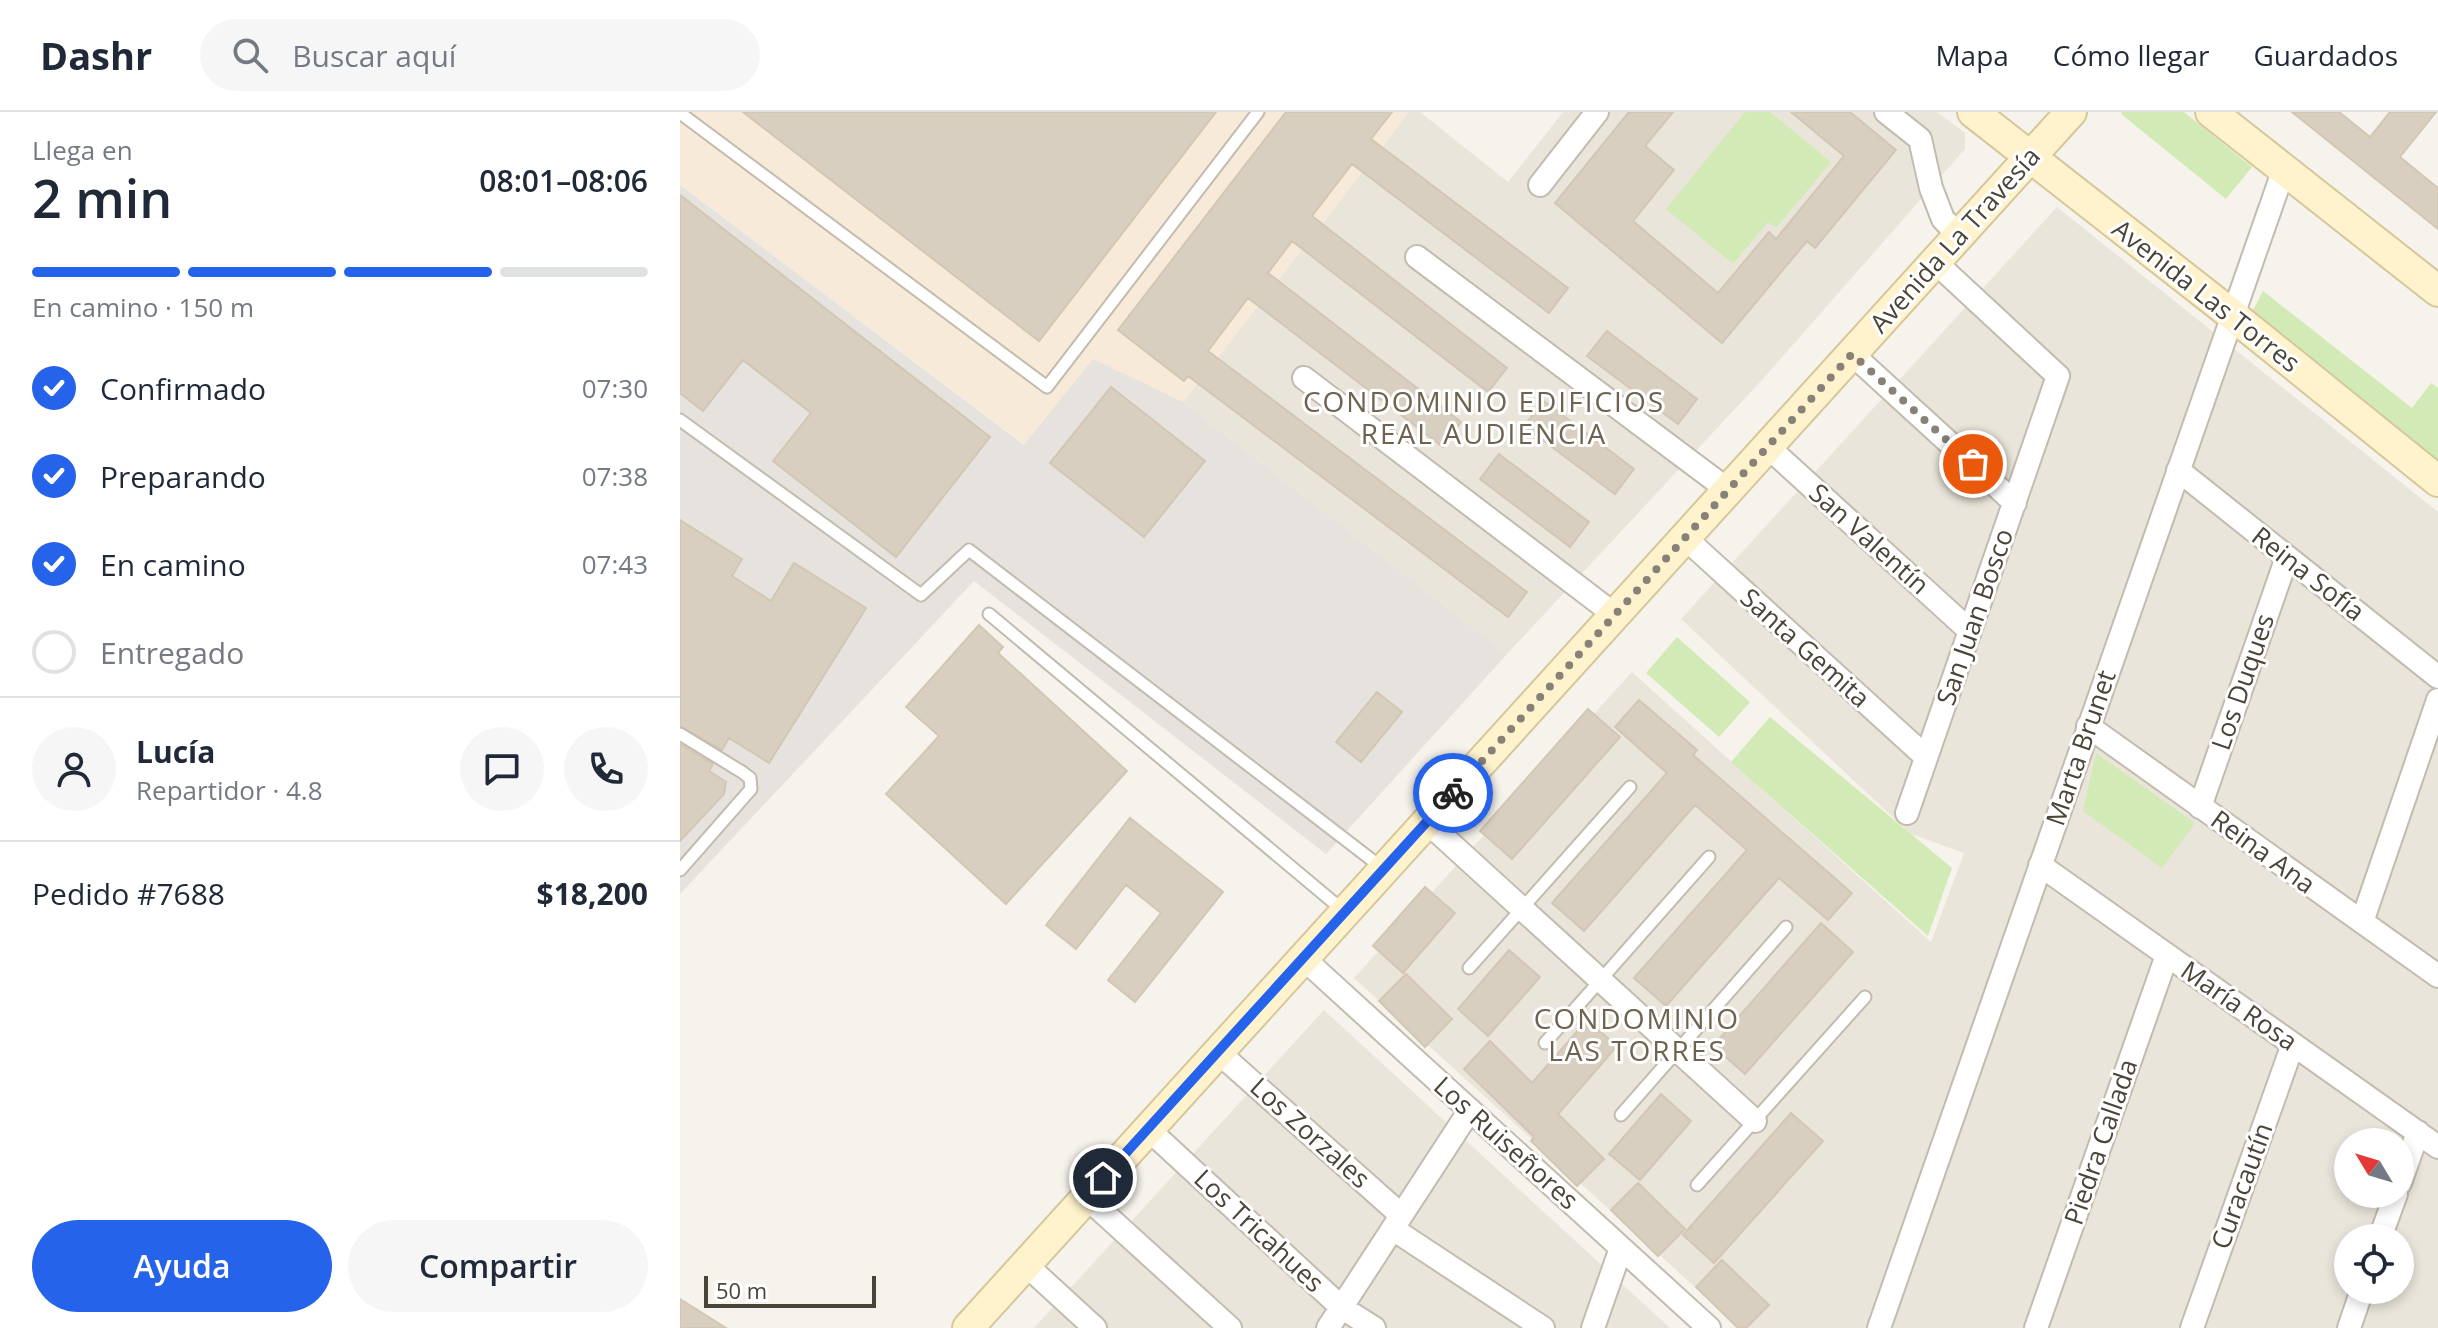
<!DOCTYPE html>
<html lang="es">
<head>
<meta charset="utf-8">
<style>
	body { margin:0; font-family:"Open Sans",sans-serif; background:#f6f6f7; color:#1f2937; height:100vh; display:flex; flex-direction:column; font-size:30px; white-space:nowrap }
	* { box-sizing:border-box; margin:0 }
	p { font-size:26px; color:#747a83 }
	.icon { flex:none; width:44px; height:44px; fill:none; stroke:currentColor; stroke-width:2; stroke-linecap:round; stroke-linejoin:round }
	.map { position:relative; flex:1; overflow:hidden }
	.drawer { display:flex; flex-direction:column; background:#fff; width:680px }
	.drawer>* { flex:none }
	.needle { width:52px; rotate:308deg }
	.tools { position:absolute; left:1654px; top:1016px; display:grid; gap:16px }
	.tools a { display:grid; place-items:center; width:80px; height:80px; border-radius:50%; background:#fff; box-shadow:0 4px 12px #0003; font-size:40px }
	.scale { position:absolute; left:24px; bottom:20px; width:172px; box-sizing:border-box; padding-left:8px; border:4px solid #4b4439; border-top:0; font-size:22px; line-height:28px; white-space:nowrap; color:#4b4439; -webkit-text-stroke:6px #fff; paint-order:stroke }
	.pin { position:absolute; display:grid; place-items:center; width:68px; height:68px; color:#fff; margin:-34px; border:4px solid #fff; border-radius:50%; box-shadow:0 2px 8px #0007 }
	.courier { position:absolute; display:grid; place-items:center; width:80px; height:80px; margin:-40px; border:6px solid #2563eb; border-radius:50%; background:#fff; color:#222; box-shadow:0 2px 10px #0007 }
	.summary em { font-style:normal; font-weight:600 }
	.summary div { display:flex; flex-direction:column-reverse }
	.summary { display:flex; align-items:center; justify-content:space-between; height:136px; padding:0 32px }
	h1 { font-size:52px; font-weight:600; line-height:60px }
	.bar { display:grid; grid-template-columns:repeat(4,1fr); gap:12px 8px; align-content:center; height:96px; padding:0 32px }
	.bar i { height:10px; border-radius:6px; background:#e0e1e3 }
	.bar .on { background:#2563eb }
	.bar p { grid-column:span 4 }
	.line { display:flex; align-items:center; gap:20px; padding:0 32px; border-top:2px solid #e0e1e3 }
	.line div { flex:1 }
	.round { display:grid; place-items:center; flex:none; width:84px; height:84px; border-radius:42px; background:#f6f6f7 }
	ol { padding:0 32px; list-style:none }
	li { display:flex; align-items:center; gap:24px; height:88px }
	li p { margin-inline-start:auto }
	li .icon { padding:8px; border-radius:50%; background:#2563eb; color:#fff; stroke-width:4 }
	li:last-child { color:#747a83 }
	li i { width:44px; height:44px; border:4px solid #e0e1e3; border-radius:50% }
	.action { display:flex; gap:16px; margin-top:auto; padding:16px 32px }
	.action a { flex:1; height:92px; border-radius:48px; background:#2563eb; color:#fff; font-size:32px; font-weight:600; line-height:92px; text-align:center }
	.action a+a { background:#f6f6f7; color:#1f2937 }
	header { display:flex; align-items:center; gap:48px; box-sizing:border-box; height:112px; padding:0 40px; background:#fff; border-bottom:2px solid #e0e1e3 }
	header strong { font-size:38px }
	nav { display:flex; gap:44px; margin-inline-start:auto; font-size:28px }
	.search { width:560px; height:72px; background:#f6f6f7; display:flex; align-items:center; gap:20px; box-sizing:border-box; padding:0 28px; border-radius:44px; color:#747a83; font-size:30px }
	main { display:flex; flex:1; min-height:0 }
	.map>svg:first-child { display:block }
	.residential { fill:#eae5da; fill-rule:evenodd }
	.commercial { fill:#f7ead8 }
	.industrial { fill:#e6e2dd }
	.green { fill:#d2eab5 }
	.building { fill:#d8cfc1; stroke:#d3c7b4; stroke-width:2 }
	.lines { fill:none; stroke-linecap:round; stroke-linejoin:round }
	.lane-casing { stroke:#c2bbae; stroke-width:15 }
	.street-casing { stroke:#c2bbae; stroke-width:26 }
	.secondary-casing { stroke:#d6c79b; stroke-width:34 }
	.lane { stroke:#fff; stroke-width:11 }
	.street { stroke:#fff; stroke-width:22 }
	.secondary { stroke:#fff3cd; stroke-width:30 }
	.done { stroke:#878178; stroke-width:8; stroke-dasharray:0 14.4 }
	.route { stroke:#2563eb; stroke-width:10 }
	.labels { text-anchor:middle; stroke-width:6; stroke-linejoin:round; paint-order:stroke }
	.street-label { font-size:26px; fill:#4b4439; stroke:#fff }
	.neighbourhood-label { font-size:28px; letter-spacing:2px; fill:#6e6250; stroke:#fff }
</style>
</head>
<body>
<header>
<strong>Dashr</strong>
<div class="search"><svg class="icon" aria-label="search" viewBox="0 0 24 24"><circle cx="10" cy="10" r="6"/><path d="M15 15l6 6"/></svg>Buscar aquí</div>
<nav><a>Mapa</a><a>Cómo llegar</a><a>Guardados</a></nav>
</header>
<main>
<section class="drawer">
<div class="summary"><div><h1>2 min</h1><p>Llega en</p></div><em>08:01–08:06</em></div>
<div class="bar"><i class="on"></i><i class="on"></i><i class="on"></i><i></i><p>En camino · 150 m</p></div>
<ol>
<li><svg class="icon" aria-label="check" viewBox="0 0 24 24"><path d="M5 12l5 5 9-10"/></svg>Confirmado<p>07:30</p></li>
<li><svg class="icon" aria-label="check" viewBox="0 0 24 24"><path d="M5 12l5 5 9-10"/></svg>Preparando<p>07:38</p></li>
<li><svg class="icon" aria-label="check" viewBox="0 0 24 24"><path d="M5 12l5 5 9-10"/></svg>En camino<p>07:43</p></li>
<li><i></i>Entregado</li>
</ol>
<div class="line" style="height:144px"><a class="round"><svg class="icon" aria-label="person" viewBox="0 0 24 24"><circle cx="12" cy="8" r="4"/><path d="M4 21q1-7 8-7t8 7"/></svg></a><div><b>Lucía</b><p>Repartidor · 4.8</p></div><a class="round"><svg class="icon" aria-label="chat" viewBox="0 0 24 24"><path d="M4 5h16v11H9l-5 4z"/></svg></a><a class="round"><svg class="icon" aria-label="phone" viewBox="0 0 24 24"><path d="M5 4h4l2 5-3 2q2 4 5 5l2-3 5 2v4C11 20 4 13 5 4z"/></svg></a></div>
<div class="line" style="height:104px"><div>Pedido #7688</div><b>$18,200</b></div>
<div class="action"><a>Ayuda</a><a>Compartir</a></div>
</section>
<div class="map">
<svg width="1758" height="1216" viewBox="0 0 1758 1216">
	<rect width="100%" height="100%" fill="#f6f3ec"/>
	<path class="residential" d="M729,0H740L828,70L883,0H1257L1285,21V37L1081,269L827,542L503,290Z
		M1377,95L1758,400V1216H1060L674,866L952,560L1251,830L1284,741L1231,722L1001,507ZM1668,1030H1720V1082H1668ZM1668,1126H1720V1178H1668Z
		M644,898L990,1216H354Z"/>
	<path class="commercial" d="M0,0H729L503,290L413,248L345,333L0,73Z"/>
	<path class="industrial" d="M0,73L344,333L413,247L503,290L827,542L646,742L294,469L0,782Z"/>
	<path class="green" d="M1065,0H1090L1151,50L1096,116L1088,110L1053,152L986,97Z
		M1442,0H1504L1572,55L1546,87L1441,2Z
		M1583,179L1732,296L1751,271L1758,276V350L1571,202Z
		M997,525L1070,590L1039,625L966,561Z
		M1090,605L1272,756L1248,824L1051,650Z
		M1416,641L1515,711L1482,756L1403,699Z"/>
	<path class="building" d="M63,0H536L359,229Z
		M606,0H712L691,27L888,176L869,201L672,52L632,104L827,256L808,280L612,129L588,161L781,310L763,335L568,186L528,239L847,480L828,505L508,264L504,269L438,218Z
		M949,0H993L965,34L994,58L953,109L1038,181L1089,120L1096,127L1164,44L1111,0H1170L1216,38L1135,136L1127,129L1042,231L875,91Z
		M1612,0H1659L1690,25L1710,0H1756L1720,45L1758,76V117Z
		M0,83L310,325L216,445L93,349L131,301L63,248L23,299L0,281Z
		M927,219L1017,287L998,312L907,244Z
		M431,275L525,349L464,425L370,351Z
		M864,289L954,357L935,382L844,314Z
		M819,342L909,410L890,435L800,367Z
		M0,408L62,447L52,464L91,489L114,451L186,496L89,651L49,626L42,638L0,614Z
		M299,513L323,535L318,541L447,659L326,792L206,682L259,624L226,595Z
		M697,580L722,600L681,650L656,630Z
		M959,588L1017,638L1013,643L1172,781L1148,808L1099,766L986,894L954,866L1067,738L1015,693L904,819L872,791L987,661L935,615Z
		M908,597L940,625L832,747L800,719Z
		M0,632L33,652L29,659L46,670L44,682L0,729Z
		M450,706L543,780L455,890L428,868L481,801L446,773L396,837L366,813Z
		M745,775L775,801L723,861L693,834Z
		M1141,811L1173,840L1065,962L1033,934Z
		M829,838L860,865L808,924L778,897Z
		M726,862L772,907L745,935L699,889Z
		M907,908L937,934L878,1002L924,1047L897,1074L851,1029L854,1025L784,957L810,929L852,971Z
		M981,982L1011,1009L960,1068L929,1042Z
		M1111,1001L1143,1029L1034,1151L1003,1123Z
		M958,1071L1005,1117L978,1144L931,1098Z
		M1042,1148L1089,1193L1066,1216H1058L1016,1175Z
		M0,1187L46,1216H0Z"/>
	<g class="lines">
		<defs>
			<path id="lane" d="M0,1L367,275L578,0
				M0,308L241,483L289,438L701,755
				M309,502L665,800
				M0,622L62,660L70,666L71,677L0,758
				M789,856L950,675
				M865,931L1029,745
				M941,1003L1106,815
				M1017,1073L1185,885"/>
			<path id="street" d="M1206,0L1240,27L1251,76L1263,107L1279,124
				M860,73L917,0
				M737,145L1048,378
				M1172,242L1335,391
				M624,266L935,503
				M1088,335L1290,519
				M1498,358L1758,565
				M1005,426L1246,645
				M1408,614L1758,864
				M1520,695L1607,445
				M1227,701L1378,264L1255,150
				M747,710L1075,1009
				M1360,753L1758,1035
				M1682,810L1758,588
				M623,846L1029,1216
				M538,940L721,1103
				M468,1017L661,1195L694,1216
				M1720,1071L1738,1020
				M406,1085L550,1216
				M713,1117L863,1216
				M1700,1126L1716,1082
				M345,1152L415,1216
				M648,1216L790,998
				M913,1216L941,1136
				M1199,1216L1604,57
				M1356,1216L1487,843
				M1512,1216L1613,932
				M1669,1216L1682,1178"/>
			<path id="secondary" d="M1293,0L1551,202L1758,369
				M1531,0L1758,179
				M288,1216L1391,0"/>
		</defs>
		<use href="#lane" class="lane-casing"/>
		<use href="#street" class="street-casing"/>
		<use href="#secondary" class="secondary-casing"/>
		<use href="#lane" class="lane"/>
		<use href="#street" class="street"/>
		<use href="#secondary" class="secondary"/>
	</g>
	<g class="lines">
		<path class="done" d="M773,681L1172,242L1293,352"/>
		<path class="route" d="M423,1066L773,681"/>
	</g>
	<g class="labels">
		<g class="street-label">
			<text transform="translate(1275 128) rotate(-48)" y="9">Avenida La Travesía</text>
			<text transform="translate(1526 184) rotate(38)" y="9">Avenida Las Torres</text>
			<text transform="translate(1189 427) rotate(42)" y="9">San Valentín</text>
			<text transform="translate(1628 462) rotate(38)" y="9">Reina Sofía</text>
			<text transform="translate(1295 505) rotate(-71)" y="9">San Juan Bosco</text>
			<text transform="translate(1125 536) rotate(42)" y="9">Santa Gemita</text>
			<text transform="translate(1563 570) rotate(-71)" y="9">Los Duques</text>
			<text transform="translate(1401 636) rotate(-71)" y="9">Marta Brunet</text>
			<text transform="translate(1583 740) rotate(36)" y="9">Reina Ana</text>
			<text transform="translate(1559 894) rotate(35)" y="9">María Rosa</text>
			<text transform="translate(630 1021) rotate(42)" y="9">Los Zorzales</text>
			<text transform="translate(1421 1030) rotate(-71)" y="9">Piedra Callada</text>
			<text transform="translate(826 1031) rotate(42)" y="9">Los Ruiseñores</text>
			<text transform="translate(1562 1074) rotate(-70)" y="9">Curacautín</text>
			<text transform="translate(579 1119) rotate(43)" y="9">Los Tricahues</text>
		</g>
		<g class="neighbourhood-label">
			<text x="804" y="300">CONDOMINIO EDIFICIOS<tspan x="804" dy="32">REAL AUDIENCIA</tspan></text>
			<text x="957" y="917">CONDOMINIO<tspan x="957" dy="32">LAS TORRES</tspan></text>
		</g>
	</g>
</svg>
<div class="tools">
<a><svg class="needle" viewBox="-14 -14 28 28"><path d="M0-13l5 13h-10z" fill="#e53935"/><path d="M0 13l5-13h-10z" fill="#747a83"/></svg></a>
<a><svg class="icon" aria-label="locate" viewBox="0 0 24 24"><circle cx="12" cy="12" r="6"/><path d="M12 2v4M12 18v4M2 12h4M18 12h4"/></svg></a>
</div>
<div class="scale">50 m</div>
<div class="pin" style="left:1293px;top:352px;background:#ea580c"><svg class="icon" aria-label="bag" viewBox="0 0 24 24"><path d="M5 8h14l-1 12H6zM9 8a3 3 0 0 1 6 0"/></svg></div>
<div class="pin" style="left:423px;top:1066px;background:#1f2937"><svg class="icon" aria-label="home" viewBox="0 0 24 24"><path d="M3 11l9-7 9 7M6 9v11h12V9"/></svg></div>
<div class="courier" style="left:773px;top:681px"><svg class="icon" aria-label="bike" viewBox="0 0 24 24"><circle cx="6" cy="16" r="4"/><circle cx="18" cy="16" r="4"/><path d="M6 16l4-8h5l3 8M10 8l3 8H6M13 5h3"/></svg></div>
</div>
</main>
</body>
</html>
